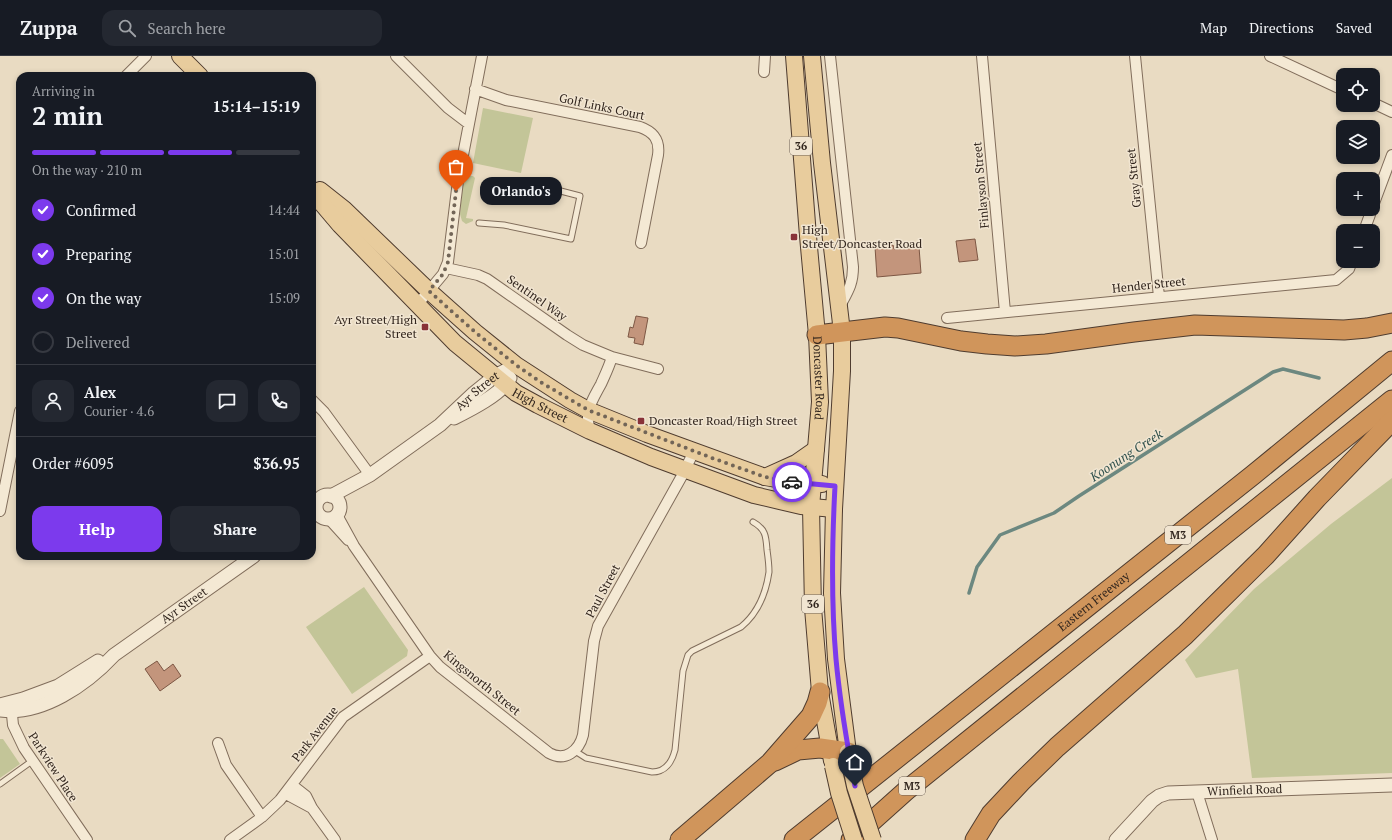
<!DOCTYPE html>
<html lang="en">
<head>
<meta charset="utf-8">
<style>
	body { margin:0; font-family:"PT Serif",serif; background:#242831; color:#f1f3f6; height:100vh; display:flex; flex-direction:column; font-size:15px; white-space:nowrap }
	* { box-sizing:border-box; margin:0 }
	p { font-size:13px; color:#9ea1a6 }
	.icon { flex:none; width:22px; height:22px; fill:none; stroke:currentColor; stroke-width:2; stroke-linecap:round; stroke-linejoin:round }
	.map { position:relative; flex:1; overflow:hidden }
	.panel { position:absolute; left:16px; top:16px; width:300px; height:488px; display:flex; flex-direction:column; background:#171b24; border-radius:12px; box-shadow:0 2px 6px #0003 }
	.panel>* { flex:none }
	.buttons { position:absolute; left:1336px; top:12px; display:grid; gap:8px }
	.buttons a { display:grid; place-items:center; width:44px; height:44px; border-radius:8px; background:#171b24; box-shadow:0 2px 6px #0003; font-size:20px }
	.pin { position:absolute; display:grid; place-items:center; width:34px; height:34px; color:#fff; margin:-41px -17px; border-radius:50% 50% 50% 0; rotate:-45deg; box-shadow:0 0 4px #0007 }
	.pin .icon { rotate:45deg }
	.courier { position:absolute; display:grid; place-items:center; width:40px; height:40px; margin:-20px; border:3px solid #7c3aed; border-radius:50%; background:#fff; color:#222; box-shadow:0 1px 5px #0007 }
	.bubble { position:absolute; height:28px; border-radius:12px; background:#171b24; box-shadow:0 2px 6px #0003; font-size:13px; font-weight:700; line-height:28px; text-align:center }
	.headline em { font-style:normal; font-weight:700 }
	.headline div { display:flex; flex-direction:column-reverse }
	.headline { display:flex; align-items:center; justify-content:space-between; height:68px; padding:0 16px }
	h1 { font-size:26px; font-weight:700; line-height:30px }
	.bar { display:grid; grid-template-columns:repeat(4,1fr); gap:6px 4px; align-content:center; height:48px; padding:0 16px }
	.bar i { height:5px; border-radius:3px; background:#363941 }
	.bar .active { background:#7c3aed }
	.bar p { grid-column:span 4 }
	.line { display:flex; align-items:center; gap:10px; padding:0 16px; border-top:1px solid #363941 }
	.line div { flex:1 }
	.round { display:grid; place-items:center; flex:none; width:42px; height:42px; border-radius:12px; background:#242831 }
	ol { padding:0 16px; list-style:none }
	li { display:flex; align-items:center; gap:12px; height:44px }
	li p { margin-inline-start:auto }
	li .icon { padding:4px; border-radius:50%; background:#7c3aed; color:#fff; stroke-width:4 }
	li:last-child { color:#9ea1a6 }
	li i { width:22px; height:22px; border:2px solid #363941; border-radius:50% }
	.action { display:flex; gap:8px; margin-top:auto; padding:8px 16px }
	.action a { flex:1; height:46px; border-radius:12px; background:#7c3aed; color:#fff; font-size:16px; font-weight:700; line-height:46px; text-align:center }
	.action a+a { background:#242831; color:#f1f3f6 }
	header { display:flex; align-items:center; gap:24px; box-sizing:border-box; height:56px; padding:0 20px; background:#171b24; border-bottom:1px solid #363941 }
	header strong { font-size:19px }
	nav { display:flex; gap:22px; margin-inline-start:auto; font-size:14px }
	.search { width:280px; height:36px; background:#242831; display:flex; align-items:center; gap:10px; box-sizing:border-box; padding:0 14px; border-radius:12px; color:#9ea1a6; font-size:15px }
	.map>svg:first-child { display:block }
	.green { fill:#c3c598 }
	.lines { fill:none; stroke-linecap:round; stroke-linejoin:round }
	.stream { stroke:#6c8880; stroke-width:3.5 }
	.building { fill:#c3957c; stroke:#7d5744 }
	.service-casing { stroke:#816d5b; stroke-width:7 }
	.minor-casing { stroke:#816d5b; stroke-width:12 }
	.tertiary-casing { stroke:#816d5b; stroke-width:15 }
	.primary-casing { stroke:#4f3c2f; stroke-width:18 }
	.motorway-casing { stroke:#4f3c2f; stroke-width:21 }
	.service { stroke:#f4e9d4; stroke-width:5 }
	.minor { stroke:#f4e9d4; stroke-width:10 }
	.tertiary { stroke:#f4e9d4; stroke-width:13 }
	.primary { stroke:#e8cc9d; stroke-width:16 }
	.motorway { stroke:#d0955b; stroke-width:19 }
	.primary-bridge-casing { stroke:#4f3c2f; stroke-width:18; stroke-linecap:butt }
	.primary-bridge { stroke:#e8cc9d; stroke-width:16 }
	.done { stroke:#726557; stroke-width:4; stroke-dasharray:0 7.2 }
	.route { stroke:#7c3aed; stroke-width:5 }
	.poi-dot { fill:#893238; stroke:#f1e5d1; stroke-width:1.5 }
	.labels { text-anchor:middle; stroke-width:3; stroke-linejoin:round; paint-order:stroke }
	.shield { fill:#f1e5d1; stroke:#6b5f54; stroke-width:1 }
	.shield-label { font-size:11px; font-weight:bold; fill:#32261e }
	.street-label { font-size:12px; fill:#32261e; stroke:#f1e5d1 }
	.poi-label { font-size:12px; fill:#32261e; stroke:#f1e5d1; text-anchor:start }
	.water-label { font-size:13px; font-style:italic; fill:#2f504c; stroke:#f1e5d1 }
</style>
</head>
<body>
<header>
<strong>Zuppa</strong>
<div class="search"><svg class="icon" aria-label="search" viewBox="0 0 24 24"><circle cx="10" cy="10" r="6"/><path d="M15 15l6 6"/></svg>Search here</div>
<nav><a>Map</a><a>Directions</a><a>Saved</a></nav>
</header>
<div class="map">
<svg width="1392" height="784" viewBox="0 0 1392 784">
	<rect width="100%" height="100%" fill="#e9dbc2"/>
	<path class="green" d="M483,52L533,62L521,117L473,107Z
		M468,120H473L475,122L466,162L473,163V165L466,168L462,165L460,158L463,125L465,121Z
		M1392,422V717L1252,722L1238,613L1196,622L1185,604L1254,533L1331,468Z
		M364,531L408,594L407,600L352,638L306,571Z
		M0,683H3L20,708L0,722Z"/>
	<g class="lines">
		<path class="stream" d="M969,537L977,511L1000,479L1054,457L1079,440L1273,316L1283,313L1319,322"/>
	</g>
	<path class="building" d="M975,183L978,204L959,206L956,185Z
		M893,189L894,193L919,191L921,217L877,221L875,191Z
		M636,260L648,262L643,289L634,287L635,282L628,281L630,271L633,272Z
		M157,605L164,615L173,608L181,620L160,635L145,613Z"/>
	<g class="lines">
		<defs>
			<path id="service" d="M479,167L504,169L571,183L580,140L553,133
				M575,695L586,702L652,716C665,716 672,706 675,694L683,615L688,599L692,595L741,571C758,557 766,537 769,516C769,509 768,501 767,494C766,481 766,473 753,466
				M0,728L32,705"/>
			<path id="minor" d="M396,0L448,52L469,68
				M830,0L853,211C853,228 848,235 840,250
				M982,0L1005,256
				M1135,0L1159,241
				M1270,0L1343,34
				M764,16L765,0
				M126,20L146,0
				M475,33L506,44L640,71C654,76 660,84 658,99L641,187
				M1373,47L1392,56
				M1373,150L1392,99
				M1364,175L1372,153
				M446,212L478,219L487,223L567,279L583,289L612,301L658,313
				M417,249L443,218L448,206L458,125L482,0
				M947,262L1336,224L1349,213L1352,205
				M312,344L324,356L370,419
				M590,375C584,355 592,345 601,328C605,319 609,311 612,301
				M0,455L20,355
				M337,459L354,490L430,600L440,611L549,697C565,706 579,695 583,679L594,585L598,570L683,418L694,395
				M329,463L348,484
				M11,648L13,669L24,692L87,784
				M218,687L226,709L262,761
				M292,729L306,740L312,752L335,784
				M1197,736L1212,784
				M286,738L312,752
				M230,784L262,761L280,744L343,661L430,600"/>
			<g id="tertiary">
				<path d="M454,362C470,354 502,338 510,322"/>
				<circle cx="328" cy="451" r="12"/>
				<path id="s1" d="M331,440L370,419L440,369L474,337L495,320L516,309"/>
				<path d="M0,649L23,643L58,630L98,605"/>
				<path id="s2" d="M0,654C42,660 87,628 114,599L254,500"/>
				<path id="s3" d="M1116,784L1152,745L1159,740L1168,737L1392,729"/>
			</g>
			<g id="primary">
				<path d="M180,0L200,20"/>
				<path id="s4" d="M794,0L808,180L817,279L820,346L811,451L813,552L820,636L832,705"/>
				<path d="M812,0L822,107L842,276V315L834,453L832,537L836,603L848,696"/>
				<path d="M320,134L344,153L429,235L475,276L516,309L570,344L588,354L647,378L765,421L793,426L822,428"/>
				<path id="s5" d="M312,136L340,169L455,287L516,337L538,349L590,375L651,401L754,439L801,450L834,453"/>
				<path d="M765,421L796,407L816,393"/>
			</g>
			<g id="motorway">
				<path d="M817,279L885,271L898,272L961,285L987,288L1015,290L1046,288L1134,276L1195,269L1344,274L1367,272L1392,267"/>
				<path d="M775,705L798,694L820,692L848,696"/>
				<path d="M680,784L770,707L811,660L817,647L820,636"/>
				<path id="s6" d="M794,784L1253,419L1392,305"/>
				<path d="M851,784L908,733L1392,344"/>
				<path d="M975,784L991,758L1021,726L1057,691L1185,579L1266,499L1317,442L1392,365"/>
			</g>
		</defs>
		<use href="#service" class="service-casing"/>
		<use href="#minor" class="minor-casing"/>
		<use href="#tertiary" class="tertiary-casing"/>
		<use href="#primary" class="primary-casing"/>
		<use href="#motorway" class="motorway-casing"/>
		<use href="#service" class="service"/>
		<use href="#minor" class="minor"/>
		<use href="#tertiary" class="tertiary"/>
		<use href="#primary" class="primary"/>
		<use href="#motorway" class="motorway"/>
		<defs>
			<path id="primary-bridge" d="M848,696L855,730L873,784
				M833,710L839,737L854,784"/>
		</defs>
		<use href="#primary-bridge" class="primary-bridge-casing"/>
		<use href="#primary-bridge" class="primary-bridge"/>
	</g>
	<g class="lines">
		<path class="done" d="M456,135L448,206L443,218L429,235L475,276L516,309L542,327L588,354L712,402L765,421L792,426"/>
		<path class="route" d="M792,426L835,430C832,487 831,546 836,603C840,646 847,688 855,730"/>
	</g>
	<g class="poi-dot">
		<rect x="790" y="177" width="8" height="8" rx="2"/>
		<rect x="421" y="267" width="8" height="8" rx="2"/>
		<rect x="637" y="361" width="8" height="8" rx="2"/>
	</g>
	<g class="labels">
		<g class="shield">
			<rect x="790" y="81" width="22" height="18" rx="3"/>
			<rect x="1165" y="470" width="26" height="18" rx="3"/>
			<rect x="802" y="539" width="22" height="18" rx="3"/>
			<rect x="899" y="721" width="26" height="18" rx="3"/>
		</g>
		<g class="shield-label">
			<text x="801" y="94">36</text>
			<text x="1178" y="483">M3</text>
			<text x="813" y="552">36</text>
			<text x="912" y="734">M3</text>
		</g>
		<g class="street-label">
			<text transform="translate(602 51) rotate(12)" y="4">Golf Links Court</text>
			<text transform="translate(1134 122) rotate(-96)" y="4">Gray Street</text>
			<text transform="translate(981 129) rotate(-95)" y="4">Finlayson Street</text>
			<text transform="translate(1149 229) rotate(-6)" y="4">Hender Street</text>
			<text transform="translate(537 242) rotate(35)" y="4">Sentinel Way</text>
			<text dy="4" stroke="none"><textPath href="#s4" startOffset="323">Doncaster Road</textPath></text>
			<text dy="4" stroke="none"><textPath href="#s1" startOffset="181">Ayr Street</textPath></text>
			<text dy="4" stroke="none"><textPath href="#s5" startOffset="314">High Street</textPath></text>
			<text transform="translate(603 535) rotate(-62)" y="4">Paul Street</text>
			<text dy="4" stroke="none"><textPath href="#s6" startOffset="383">Eastern Freeway</textPath></text>
			<text dy="4" stroke="none"><textPath href="#s2" startOffset="217">Ayr Street</textPath></text>
			<text transform="translate(482 627) rotate(39)" y="4">Kingsnorth Street</text>
			<text transform="translate(315 678) rotate(-52)" y="4">Park Avenue</text>
			<text transform="translate(53 711) rotate(57)" y="4">Parkview Place</text>
			<text dy="4" stroke="none"><textPath href="#s3" startOffset="148">Winfield Road</textPath></text>
		</g>
		<g class="poi-label">
			<text x="802" y="178">High<tspan x="802" dy="14">Street/Doncaster Road</tspan></text>
			<text x="417" y="268" text-anchor="end">Ayr Street/High<tspan x="417" dy="14">Street</tspan></text>
			<text x="649" y="369">Doncaster Road/High Street</text>
		</g>
		<g class="water-label">
			<text transform="translate(1126 399) rotate(-33)" y="5">Koonung Creek</text>
		</g>
	</g>
</svg>
<div class="buttons">
<a><svg class="icon" aria-label="locate" viewBox="0 0 24 24"><circle cx="12" cy="12" r="6"/><path d="M12 2v4M12 18v4M2 12h4M18 12h4"/></svg></a>
<a><svg class="icon" aria-label="layers" viewBox="0 0 24 24"><path d="M12 4l9 5-9 5-9-5zM3 14l9 5 9-5"/></svg></a>
<a>+</a>
<a>−</a>
</div>
<div class="pin" style="left:456px;top:135px;background:#ea580c"><svg class="icon" aria-label="bag" viewBox="0 0 24 24"><path d="M5 8h14l-1 12H6zM9 8a3 3 0 0 1 6 0"/></svg></div>
<div class="pin" style="left:855px;top:730px;background:#1f2937"><svg class="icon" aria-label="home" viewBox="0 0 24 24"><path d="M3 11l9-7 9 7M6 9v11h12V9"/></svg></div>
<div class="courier" style="left:792px;top:426px"><svg class="icon" aria-label="car" viewBox="0 0 24 24"><path d="M5 17H2v-5l4-1 3-4h7l3 4 3 1v5h-3M9 17h6M6 11h13"/><circle cx="7" cy="17" r="2"/><circle cx="17" cy="17" r="2"/></svg></div>
<div class="bubble" style="left:480px;top:121px;width:82px">Orlando's</div>
<section class="panel">
<div class="headline"><div><h1>2 min</h1><p>Arriving in</p></div><em>15:14–15:19</em></div>
<div class="bar"><i class="active"></i><i class="active"></i><i class="active"></i><i></i><p>On the way · 210 m</p></div>
<ol>
<li><svg class="icon" aria-label="check" viewBox="0 0 24 24"><path d="M5 12l5 5 9-10"/></svg>Confirmed<p>14:44</p></li>
<li><svg class="icon" aria-label="check" viewBox="0 0 24 24"><path d="M5 12l5 5 9-10"/></svg>Preparing<p>15:01</p></li>
<li><svg class="icon" aria-label="check" viewBox="0 0 24 24"><path d="M5 12l5 5 9-10"/></svg>On the way<p>15:09</p></li>
<li><i></i>Delivered</li>
</ol>
<div class="line" style="height:72px"><a class="round"><svg class="icon" aria-label="person" viewBox="0 0 24 24"><circle cx="12" cy="8" r="4"/><path d="M4 21q1-7 8-7t8 7"/></svg></a><div><b>Alex</b><p>Courier · 4.6</p></div><a class="round"><svg class="icon" aria-label="chat" viewBox="0 0 24 24"><path d="M4 5h16v11H9l-5 4z"/></svg></a><a class="round"><svg class="icon" aria-label="phone" viewBox="0 0 24 24"><path d="M5 4h4l2 5-3 2q2 4 5 5l2-3 5 2v4C11 20 4 13 5 4z"/></svg></a></div>
<div class="line" style="height:52px"><div>Order #6095</div><b>$36.95</b></div>
<div class="action"><a>Help</a><a>Share</a></div>
</section>
</div>
</body>
</html>
